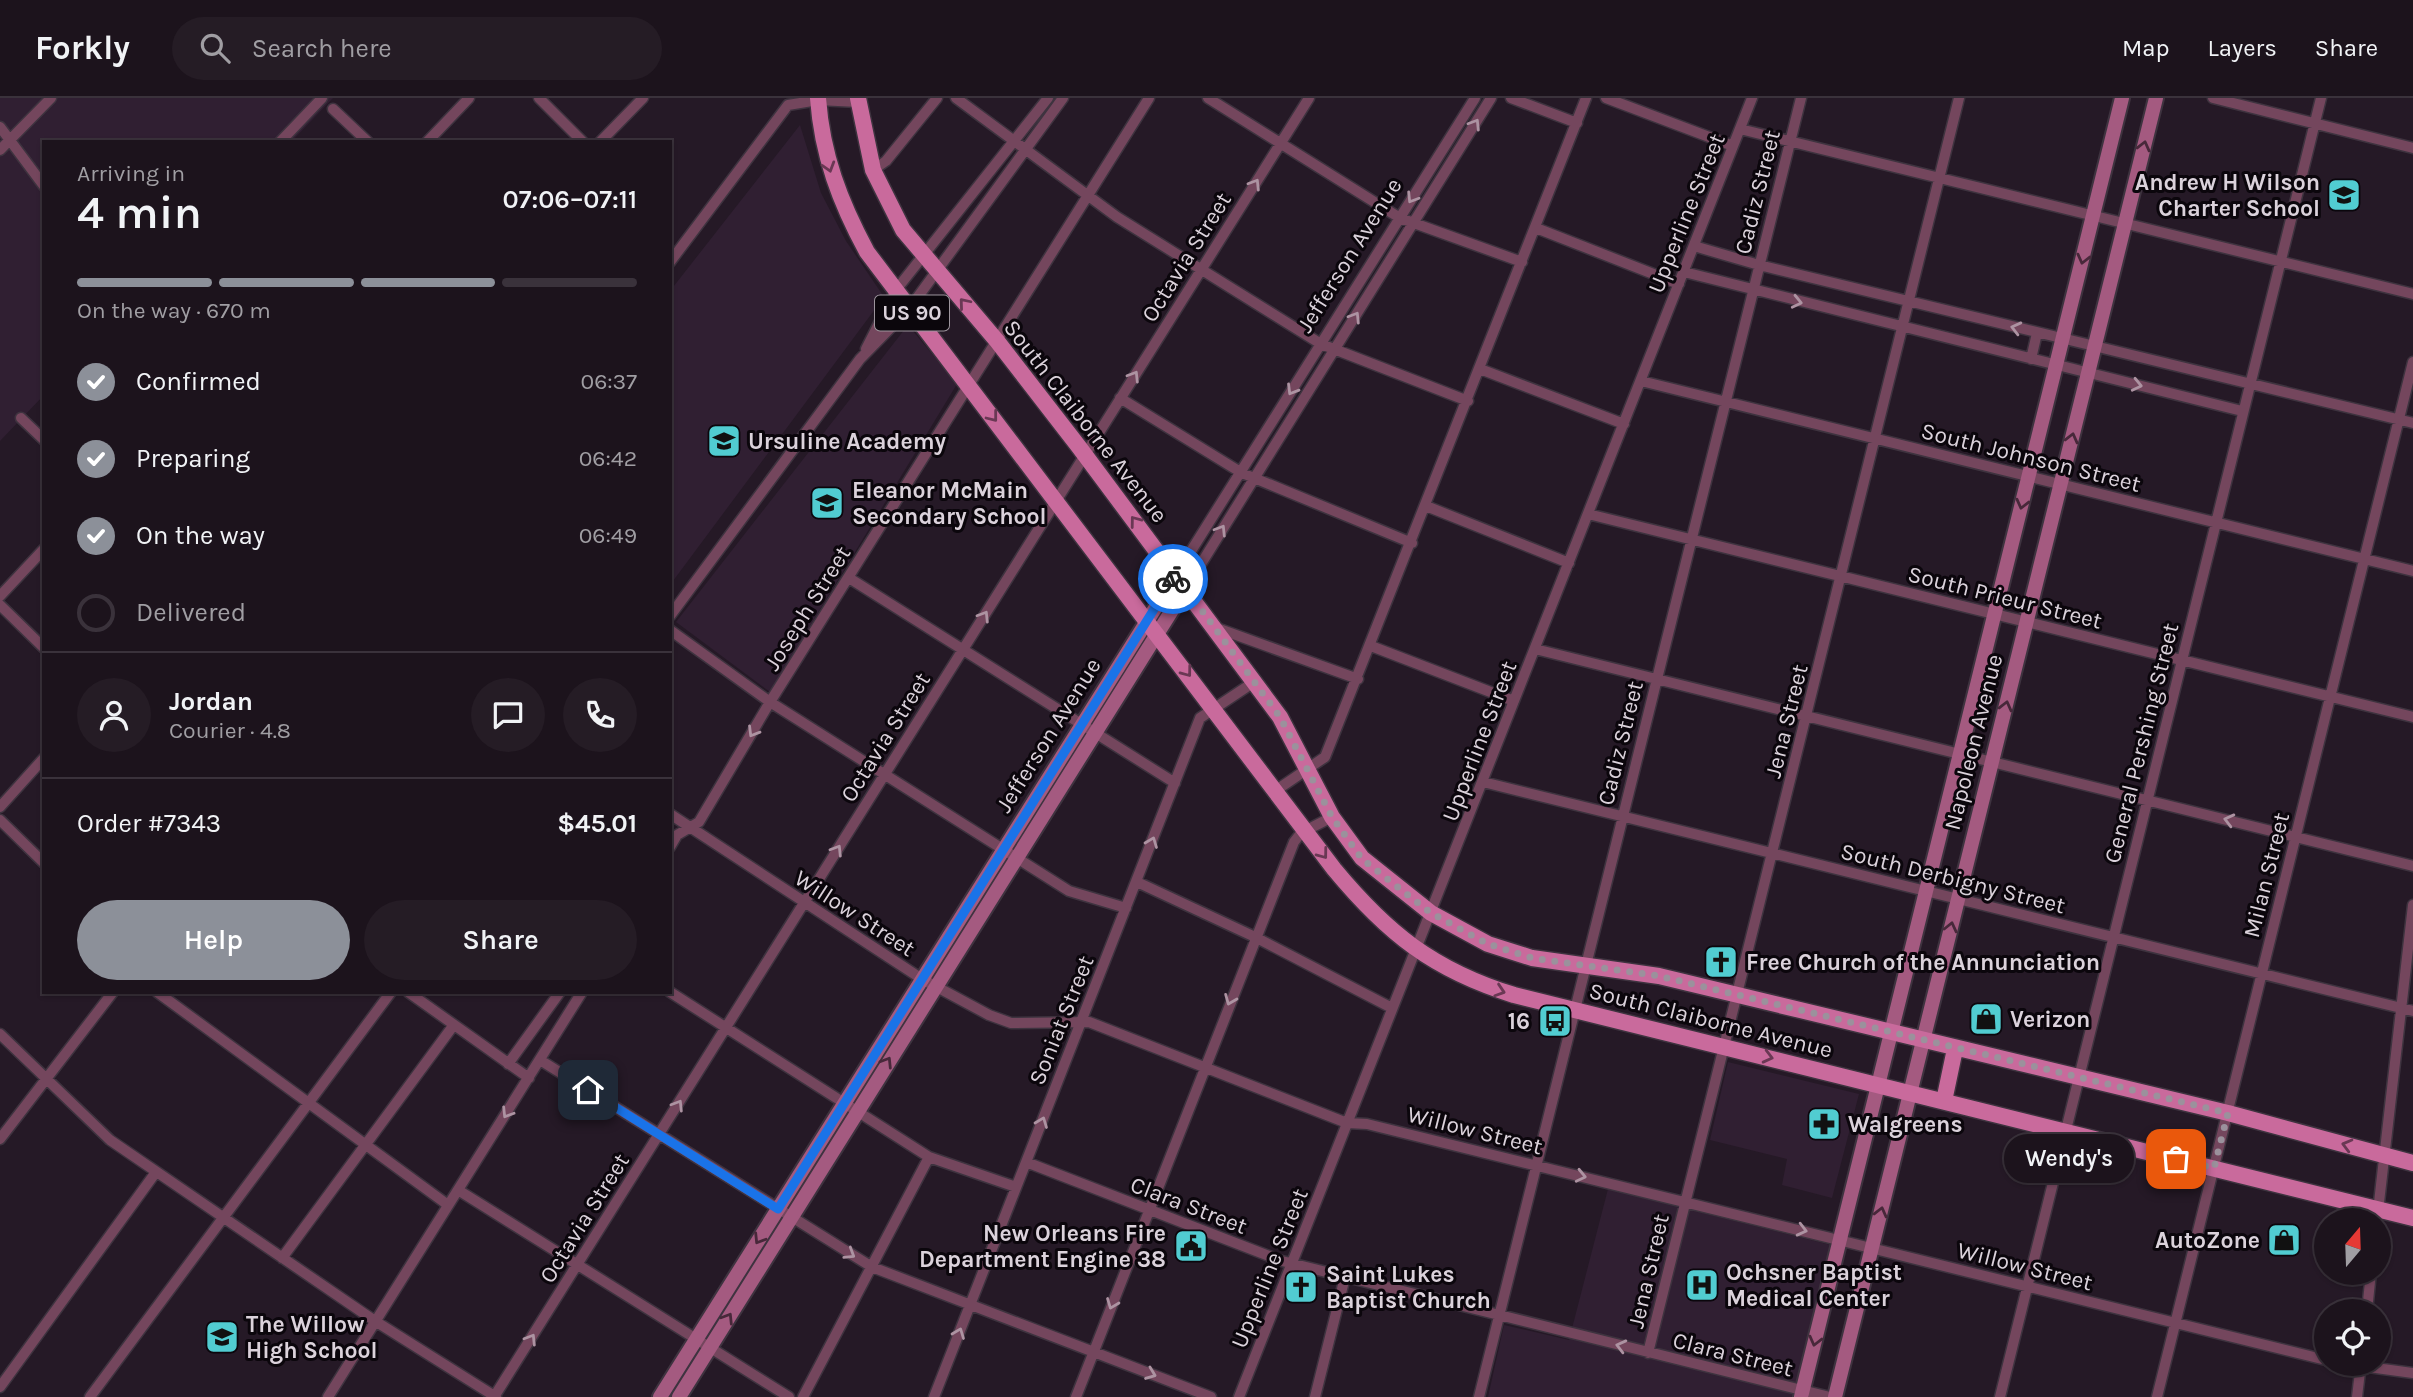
<!DOCTYPE html>
<html lang="en">
<head>
<meta charset="utf-8">
<style>
	body { margin:0; font-family:Karla,sans-serif; background:#251c25; color:#f1f3f6; height:100vh; display:flex; flex-direction:column; font-size:26px; white-space:nowrap }
	* { box-sizing:border-box; margin:0 }
	p { font-size:23px; color:#a09ea3 }
	.icon { flex:none; width:38px; height:38px; fill:none; stroke:currentColor; stroke-width:2; stroke-linecap:round; stroke-linejoin:round }
	.map { position:relative; flex:1; overflow:hidden }
	.sheet { position:absolute; left:42px; top:42px; width:630px; height:854px; display:flex; flex-direction:column; background:#1c131c; border-radius:0px; box-shadow:0 2px 5px #0004,0 0 0 2px #3a323b }
	.sheet>* { flex:none }
	.needle { width:46px; rotate:19deg }
	.buttons { position:absolute; left:2314px; top:1110px; display:grid; gap:14px }
	.buttons a { display:grid; place-items:center; width:77px; height:77px; border-radius:50%; background:#1c131c; box-shadow:0 2px 5px #0004,0 0 0 2px #3a323b; font-size:35px }
	.pin { position:absolute; display:grid; place-items:center; width:60px; height:60px; color:#fff; margin:-30px; border-radius:14px; box-shadow:0 4px 10px #0006 }
	.courier { position:absolute; display:grid; place-items:center; width:70px; height:70px; margin:-35px; border:5px solid #1a73e8; border-radius:50%; background:#fff; color:#222; box-shadow:0 2px 9px #0007 }
	.bubble { position:absolute; height:49px; border-radius:24px; background:#1c131c; box-shadow:0 2px 5px #0004,0 0 0 2px #3a323b; font-size:23px; font-weight:600; line-height:49px; text-align:center }
	.summary em { font-style:normal; font-weight:600 }
	.summary div { display:flex; flex-direction:column-reverse }
	.summary { display:flex; align-items:center; justify-content:space-between; height:119px; padding:0 35px }
	h1 { font-size:46px; font-weight:600; line-height:52px }
	.bar { display:grid; grid-template-columns:repeat(4,1fr); gap:10px 7px; align-content:center; height:84px; padding:0 35px }
	.bar i { height:9px; border-radius:5px; background:#3a323b }
	.bar .on { background:#8c9099 }
	.bar p { grid-column:span 4 }
	.line { display:flex; align-items:center; gap:18px; padding:0 35px; border-top:2px solid #3a323b }
	.line div { flex:1 }
	.round { display:grid; place-items:center; flex:none; width:74px; height:74px; border-radius:37px; background:#251c25 }
	ol { padding:0 35px; list-style:none }
	li { display:flex; align-items:center; gap:21px; height:77px }
	li p { margin-inline-start:auto }
	li .icon { padding:7px; border-radius:50%; background:#8c9099; color:#fff; stroke-width:4 }
	li:last-child { color:#a09ea3 }
	li i { width:38px; height:38px; border:4px solid #3a323b; border-radius:50% }
	.primary-button { display:flex; gap:14px; margin-top:auto; padding:14px 35px }
	.primary-button a { flex:1; height:80px; border-radius:42px; background:#8c9099; color:#fff; font-size:28px; font-weight:600; line-height:80px; text-align:center }
	.primary-button a+a { background:#251c25; color:#f1f3f6 }
	header { display:flex; align-items:center; gap:42px; box-sizing:border-box; height:98px; padding:0 35px; background:#1c131c; border-bottom:2px solid #3a323b }
	header strong { font-size:33px }
	nav { display:flex; gap:38px; margin-inline-start:auto; font-size:24px }
	.search { width:490px; height:63px; background:#251c25; display:flex; align-items:center; gap:18px; box-sizing:border-box; padding:0 24px; border-radius:38px; color:#a09ea3; font-size:26px }
	.map>svg:first-child { display:block }
	.built { fill:#301f32 }
	.lines { fill:none; stroke-linecap:round; stroke-linejoin:round }
	.street-casing { stroke:#3e333f; stroke-width:13 }
	.secondary-casing { stroke:#3e333f; stroke-width:18 }
	.primary-casing { stroke:#3e333f; stroke-width:19 }
	.street { stroke:#74465d; stroke-width:10 }
	.secondary { stroke:#a45a80; stroke-width:14 }
	.primary { stroke:#c96a9c; stroke-width:16 }
	.oneway { stroke:#ad93a2 }
	.oneway2 { stroke:#48283a }
	.oneway3 { stroke:#6a3854 }
	.done { stroke:#9b919c; stroke-width:7; stroke-dasharray:0 12.6 }
	.route { stroke:#1a73e8; stroke-width:9 }
	.labels { text-anchor:middle; stroke-width:6; stroke-linejoin:round; paint-order:stroke }
	.shield { fill:#0b060c; stroke:#9d959d; stroke-width:2 }
	.shield-label { font-size:21px; font-weight:bold; fill:#dbd2db }
	.poi-label { font-size:23px; font-weight:bold; fill:#dbd2db; stroke:#0b060c; text-anchor:start }
	.street-label { font-size:23px; fill:#dbd2db; stroke:#0b060c }
</style>
</head>
<body>
<header>
<strong>Forkly</strong>
<div class="search"><svg class="icon" aria-label="search" viewBox="0 0 24 24"><circle cx="10" cy="10" r="6"/><path d="M15 15l6 6"/></svg>Search here</div>
<nav><a>Map</a><a>Layers</a><a>Share</a></nav>
</header>
<div class="map">
<svg width="2413" height="1299" viewBox="0 0 2413 1299">
	<rect width="100%" height="100%" fill="#251926"/>
	<path class="built" d="M0,0H333L291,44H44V297L0,343Z
		M800,27L821,95L846,143L884,199L670,487V193Z
		M908,227L957,286L770,594L676,524Z
		M1728,964L1859,996L1832,1100L1782,1087L1787,1061L1710,1042Z
		M1608,1091L1831,1147L1792,1299H1488L1504,1227L1569,1242Z"/>
	<g class="lines">
		<defs>
			<path id="street" d="M539,0L583,44
				M956,0L1117,119L1321,246L1468,303
				M1208,0L1400,120L1522,164
				M1511,0L1577,25
				M1606,0L1733,48
				M2213,0L2413,50
				M333,11L368,44
				M0,29L44,88
				M1740,31L2413,196
				M280,44L322,0
				M427,44L469,0
				M600,44L643,0
				M0,52L51,0
				M873,72L886,63L937,0
				M1536,130L1679,186
				M1694,148L1759,167L2413,325
				M670,164L788,7L818,2L858,4
				M1684,174L2242,313
				M866,251L896,192L1048,0
				M2031,261L2037,235
				M1480,271L1624,326
				M1641,283L2413,473
				M1120,300L1242,375L1412,445
				M21,320L44,342
				M1426,408L1569,465
				M1588,416L2413,619
				M1176,477L1475,0
				M849,480L1175,685
				M1186,490L1491,0
				M0,498L44,451
				M0,507L44,550
				M670,518L860,261L909,211L1063,0
				M1214,529L1358,581
				M670,532L770,604L1069,793L1126,810
				M1371,548L1514,603
				M1535,551L2413,768
				M1483,684L2413,913
				M1275,693L1325,659L1586,0
				M0,709L44,660
				M670,716L922,881L989,917L1011,925L1089,924L1347,1025L1367,1026L2326,1262
				M0,722L44,765
				M670,749L677,737L699,724L770,604L1149,0
				M1137,784L1255,839L1392,910
				M157,894L448,1107
				M408,894L529,980
				M670,894L929,1059L1016,1089
				M0,936L110,1042L375,1223L496,1299
				M540,962L872,1169L1211,1299
				M508,966L560,894
				M0,1041L113,894
				M1026,1064L1282,1163L1830,1299
				M458,1092L789,1299
				M2377,1122L2413,807
				M282,1160L453,928
				M2367,1213L2371,1174
				M1648,1255L1959,0
				M2339,1265L2413,1275
				M0,1289L156,1074
				M90,1299L391,894
				M328,1299L582,894
				M494,1299L1309,0
				M803,1299L929,1059
				M934,1299L1200,620L1254,584
				M1076,1299L1294,744L1301,735L1332,719
				M1239,1299L1752,0
				M1315,1299L1345,1179
				M1479,1299L1801,0
				M2000,1299L2321,0
				M2157,1299L2413,264
				M2357,1299L2361,1265"/>
			<path id="secondary" d="M660,1299L1176,477
				M679,1299L1186,490
				M1801,1299L2122,0
				M1835,1299L2156,0"/>
			<path id="primary" d="M818,0C822,57 840,104 867,154L1334,771C1387,835 1433,872 1514,897L2413,1120
				M858,0L873,72L903,132L997,243L1079,349L1280,619L1332,719L1362,760L1431,815L1488,846L1532,860L1659,878L2228,1015L2413,1065
				M1944,1003L1955,951"/>
		</defs>
		<use href="#street" class="street-casing"/>
		<use href="#secondary" class="secondary-casing"/>
		<use href="#primary" class="primary-casing"/>
		<use href="#street" class="street"/>
		<use href="#secondary" class="secondary"/>
		<use href="#primary" class="primary"/>
	</g>
	<defs><path id="oneway-chevron" d="M-2-3.5L2.5 0L-2 3.5" fill="none" stroke-width="1.6" stroke-linecap="round" stroke-linejoin="round" transform="scale(1.75)"/></defs>
	<g class="oneway">
		<use href="#oneway-chevron" transform="translate(1475 26) rotate(-58)"/>
		<use href="#oneway-chevron" transform="translate(1255 86) rotate(-58)"/>
		<use href="#oneway-chevron" transform="translate(1412 100) rotate(122)"/>
		<use href="#oneway-chevron" transform="translate(1797 204) rotate(13)"/>
		<use href="#oneway-chevron" transform="translate(1355 219) rotate(-58)"/>
		<use href="#oneway-chevron" transform="translate(2016 230) rotate(-166)"/>
		<use href="#oneway-chevron" transform="translate(1134 278) rotate(-58)"/>
		<use href="#oneway-chevron" transform="translate(2137 287) rotate(13)"/>
		<use href="#oneway-chevron" transform="translate(1292 292) rotate(121)"/>
		<use href="#oneway-chevron" transform="translate(1221 432) rotate(-58)"/>
		<use href="#oneway-chevron" transform="translate(984 518) rotate(-58)"/>
		<use href="#oneway-chevron" transform="translate(753 634) rotate(121)"/>
		<use href="#oneway-chevron" transform="translate(2229 722) rotate(-166)"/>
		<use href="#oneway-chevron" transform="translate(1152 744) rotate(-69)"/>
		<use href="#oneway-chevron" transform="translate(837 752) rotate(-58)"/>
		<use href="#oneway-chevron" transform="translate(1230 902) rotate(112)"/>
		<use href="#oneway-chevron" transform="translate(678 1007) rotate(-58)"/>
		<use href="#oneway-chevron" transform="translate(507 1015) rotate(122)"/>
		<use href="#oneway-chevron" transform="translate(1042 1024) rotate(-69)"/>
		<use href="#oneway-chevron" transform="translate(1581 1078) rotate(13)"/>
		<use href="#oneway-chevron" transform="translate(1802 1132) rotate(14)"/>
		<use href="#oneway-chevron" transform="translate(850 1156) rotate(32)"/>
		<use href="#oneway-chevron" transform="translate(1112 1206) rotate(111)"/>
		<use href="#oneway-chevron" transform="translate(959 1235) rotate(-69)"/>
		<use href="#oneway-chevron" transform="translate(531 1241) rotate(-58)"/>
		<use href="#oneway-chevron" transform="translate(1621 1248) rotate(-166)"/>
		<use href="#oneway-chevron" transform="translate(1151 1276) rotate(21)"/>
	</g>
	<g class="oneway2">
		<use href="#oneway-chevron" transform="translate(2144 48) rotate(-76)"/>
		<use href="#oneway-chevron" transform="translate(2083 161) rotate(104)"/>
		<use href="#oneway-chevron" transform="translate(2072 340) rotate(-76)"/>
		<use href="#oneway-chevron" transform="translate(2022 406) rotate(104)"/>
		<use href="#oneway-chevron" transform="translate(2006 608) rotate(-76)"/>
		<use href="#oneway-chevron" transform="translate(1951 829) rotate(-77)"/>
		<use href="#oneway-chevron" transform="translate(887 964) rotate(-58)"/>
		<use href="#oneway-chevron" transform="translate(1881 1114) rotate(-76)"/>
		<use href="#oneway-chevron" transform="translate(759 1141) rotate(122)"/>
		<use href="#oneway-chevron" transform="translate(728 1220) rotate(-58)"/>
		<use href="#oneway-chevron" transform="translate(1815 1243) rotate(104)"/>
	</g>
	<g class="oneway3">
		<use href="#oneway-chevron" transform="translate(829 69) rotate(73)"/>
		<use href="#oneway-chevron" transform="translate(964 205) rotate(-130)"/>
		<use href="#oneway-chevron" transform="translate(993 319) rotate(52)"/>
		<use href="#oneway-chevron" transform="translate(1135 423) rotate(-127)"/>
		<use href="#oneway-chevron" transform="translate(1187 574) rotate(53)"/>
		<use href="#oneway-chevron" transform="translate(1323 756) rotate(53)"/>
		<use href="#oneway-chevron" transform="translate(1500 893) rotate(18)"/>
		<use href="#oneway-chevron" transform="translate(1768 959) rotate(14)"/>
		<use href="#oneway-chevron" transform="translate(2347 1047) rotate(-165)"/>
	</g>
	<g class="lines">
		<path class="done" d="M1173,481L1176,477L1280,619L1332,719L1362,761L1431,815L1488,846L1532,860L1659,878L2228,1015L2214,1070L2176,1061"/>
		<path class="route" d="M588,992L778,1111L1173,481"/>
	</g>
	<defs>
		<symbol id="school-square" viewBox="-11 -11 22 22"><rect x="-9" y="-9" width="18" height="18" rx="4" fill="#51ccd1" stroke="#0b060c"/><path d="M0-5L7-2L0 1L-7-2ZM-4 1L0 2.5L4 1V4Q0 6-4 4Z" fill="#111"/></symbol>
		<symbol id="church-square" viewBox="-11 -11 22 22"><rect x="-9" y="-9" width="18" height="18" rx="4" fill="#51ccd1" stroke="#0b060c"/><path d="M-1.2-6h2.4v3.5h3.3v2.4h-3.3V6h-2.4V-.1h-3.3v-2.4h3.3Z" fill="#111"/></symbol>
		<symbol id="shop-square" viewBox="-11 -11 22 22"><rect x="-9" y="-9" width="18" height="18" rx="4" fill="#51ccd1" stroke="#0b060c"/><path d="M-5-2.5h2.3a2.7 3.5 0 0 1 5.4 0H5L5.5 6h-11ZM-1.5-2.5h3a1.5 2.3 0 0 0-3 0Z" fill="#111"/></symbol>
		<symbol id="bus-square" viewBox="-11 -11 22 22"><rect x="-9" y="-9" width="18" height="18" rx="4" fill="#51ccd1" stroke="#0b060c"/><path d="M-5-6H5V4H4V6H2V4H-2V6H-4V4H-5ZM-3.5-4V0h7V-4ZM-3.5 1.2v1.5H-2V1.2ZM2 1.2v1.5H3.5V1.2Z" fill="#111"/></symbol>
		<symbol id="pharmacy-square" viewBox="-11 -11 22 22"><rect x="-9" y="-9" width="18" height="18" rx="4" fill="#51ccd1" stroke="#0b060c"/><path d="M-2-6h4v4h4v4h-4v4h-4v-4h-4v-4h4Z" fill="#111"/></symbol>
		<symbol id="civic-square" viewBox="-11 -11 22 22"><rect x="-9" y="-9" width="18" height="18" rx="4" fill="#51ccd1" stroke="#0b060c"/><path d="M-.6-6.5H3V-4.5H.6V-3L4-1V1h2V6H-6V1h2V-1L-.6-3ZM-1.2 2.5V6h2.4V2.5Z" fill="#111"/></symbol>
		<symbol id="hospital-square" viewBox="-11 -11 22 22"><rect x="-9" y="-9" width="18" height="18" rx="4" fill="#51ccd1" stroke="#0b060c"/><path d="M-5-5h3v3.5h4V-5h3V5h-3V1.5h-4V5h-3Z" fill="#111"/></symbol>
	</defs>
	<g fill-rule="evenodd">
		<use href="#school-square" x="2325" y="78" width="38" height="38"/>
		<use href="#school-square" x="705" y="324" width="38" height="38"/>
		<use href="#school-square" x="808" y="386" width="38" height="38"/>
		<use href="#church-square" x="1702" y="845" width="38" height="38"/>
		<use href="#shop-square" x="1967" y="902" width="38" height="38"/>
		<use href="#bus-square" x="1536" y="904" width="38" height="38"/>
		<use href="#pharmacy-square" x="1805" y="1007" width="38" height="38"/>
		<use href="#shop-square" x="2265" y="1123" width="38" height="38"/>
		<use href="#civic-square" x="1172" y="1129" width="38" height="38"/>
		<use href="#hospital-square" x="1683" y="1168" width="38" height="38"/>
		<use href="#church-square" x="1282" y="1170" width="38" height="38"/>
		<use href="#school-square" x="203" y="1220" width="38" height="38"/>
	</g>
	<g class="labels">
		<rect class="shield" x="875" y="197.5" width="74" height="35" rx="5"/>
		<g class="shield-label">
			<text x="912" y="222">US 90</text>
		</g>
		<g class="poi-label">
			<text x="2320" y="92" text-anchor="end">Andrew H Wilson<tspan x="2320" dy="26">Charter School</tspan></text>
			<text x="748" y="351">Ursuline Academy</text>
			<text x="852" y="400">Eleanor McMain<tspan x="852" dy="26">Secondary School</tspan></text>
			<text x="1746" y="872">Free Church of the Annunciation</text>
			<text x="2010" y="929">Verizon</text>
			<text x="1530" y="931" text-anchor="end">16</text>
			<text x="1848" y="1034">Walgreens</text>
			<text x="1166" y="1143" text-anchor="end">New Orleans Fire<tspan x="1166" dy="26">Department Engine 38</tspan></text>
			<text x="2260" y="1150" text-anchor="end">AutoZone</text>
			<text x="1726" y="1182">Ochsner Baptist<tspan x="1726" dy="26">Medical Center</tspan></text>
			<text x="1326" y="1184">Saint Lukes<tspan x="1326" dy="26">Baptist Church</tspan></text>
			<text x="246" y="1234">The Willow<tspan x="246" dy="26">High School</tspan></text>
		</g>
		<g class="street-label">
			<text transform="translate(1757 94) rotate(-76)" y="8">Cadiz Street</text>
			<text transform="translate(1686 115) rotate(-68)" y="8">Upperline Street</text>
			<text transform="translate(1349 157) rotate(-58)" y="8">Jefferson Avenue</text>
			<text transform="translate(1186 159) rotate(-58)" y="8">Octavia Street</text>
			<text transform="translate(1086 323) rotate(52)" y="8">South Claiborne Avenue</text>
			<text transform="translate(2031 359) rotate(14)" y="8">South Johnson Street</text>
			<text transform="translate(2005 499) rotate(14)" y="8">South Prieur Street</text>
			<text transform="translate(807 510) rotate(-58)" y="8">Joseph Street</text>
			<text transform="translate(1786 623) rotate(-76)" y="8">Jena Street</text>
			<text transform="translate(1048 637) rotate(-58)" y="8">Jefferson Avenue</text>
			<text transform="translate(885 639) rotate(-58)" y="8">Octavia Street</text>
			<text transform="translate(1479 643) rotate(-69)" y="8">Upperline Street</text>
			<text transform="translate(1973 644) rotate(-76)" y="8">Napoleon Avenue</text>
			<text transform="translate(1620 645) rotate(-76)" y="8">Cadiz Street</text>
			<text transform="translate(2141 645) rotate(-76)" y="8">General Pershing Street</text>
			<text transform="translate(2266 777) rotate(-76)" y="8">Milan Street</text>
			<text transform="translate(1953 780) rotate(14)" y="8">South Derbigny Street</text>
			<text transform="translate(855 815) rotate(33)" y="8">Willow Street</text>
			<text transform="translate(1061 922) rotate(-68)" y="8">Soniat Street</text>
			<text transform="translate(1711 922) rotate(14)" y="8">South Claiborne Avenue</text>
			<text transform="translate(1475 1032) rotate(14)" y="8">Willow Street</text>
			<text transform="translate(1189 1107) rotate(21)" y="8">Clara Street</text>
			<text transform="translate(584 1120) rotate(-58)" y="8">Octavia Street</text>
			<text transform="translate(2025 1168) rotate(14)" y="8">Willow Street</text>
			<text transform="translate(1269 1170) rotate(-68)" y="8">Upperline Street</text>
			<text transform="translate(1648 1173) rotate(-77)" y="8">Jena Street</text>
			<text transform="translate(1733 1256) rotate(14)" y="8">Clara Street</text>
		</g>
	</g>
</svg>
<div class="buttons">
<a><svg class="needle" viewBox="-14 -14 28 28"><path d="M0-13l5 13h-10z" fill="#e53935"/><path d="M0 13l5-13h-10z" fill="#a09ea3"/></svg></a>
<a><svg class="icon" aria-label="locate" viewBox="0 0 24 24"><circle cx="12" cy="12" r="6"/><path d="M12 2v4M12 18v4M2 12h4M18 12h4"/></svg></a>
</div>
<div class="pin" style="left:2176px;top:1061px;background:#ea580c"><svg class="icon" aria-label="bag" viewBox="0 0 24 24"><path d="M5 8h14l-1 12H6zM9 8a3 3 0 0 1 6 0"/></svg></div>
<div class="pin" style="left:588px;top:992px;background:#1f2937"><svg class="icon" aria-label="home" viewBox="0 0 24 24"><path d="M3 11l9-7 9 7M6 9v11h12V9"/></svg></div>
<div class="courier" style="left:1173px;top:481px"><svg class="icon" aria-label="bike" viewBox="0 0 24 24"><circle cx="6" cy="16" r="4"/><circle cx="18" cy="16" r="4"/><path d="M6 16l4-8h5l3 8M10 8l3 8H6M13 5h3"/></svg></div>
<div class="bubble" style="left:2004px;top:1036px;width:130px">Wendy's</div>
<section class="sheet">
<div class="summary"><div><h1>4 min</h1><p>Arriving in</p></div><em>07:06–07:11</em></div>
<div class="bar"><i class="on"></i><i class="on"></i><i class="on"></i><i></i><p>On the way · 670 m</p></div>
<ol>
<li><svg class="icon" aria-label="check" viewBox="0 0 24 24"><path d="M5 12l5 5 9-10"/></svg>Confirmed<p>06:37</p></li>
<li><svg class="icon" aria-label="check" viewBox="0 0 24 24"><path d="M5 12l5 5 9-10"/></svg>Preparing<p>06:42</p></li>
<li><svg class="icon" aria-label="check" viewBox="0 0 24 24"><path d="M5 12l5 5 9-10"/></svg>On the way<p>06:49</p></li>
<li><i></i>Delivered</li>
</ol>
<div class="line" style="height:126px"><a class="round"><svg class="icon" aria-label="person" viewBox="0 0 24 24"><circle cx="12" cy="8" r="4"/><path d="M4 21q1-7 8-7t8 7"/></svg></a><div><b>Jordan</b><p>Courier · 4.8</p></div><a class="round"><svg class="icon" aria-label="chat" viewBox="0 0 24 24"><path d="M4 5h16v11H9l-5 4z"/></svg></a><a class="round"><svg class="icon" aria-label="phone" viewBox="0 0 24 24"><path d="M5 4h4l2 5-3 2q2 4 5 5l2-3 5 2v4C11 20 4 13 5 4z"/></svg></a></div>
<div class="line" style="height:91px"><div>Order #7343</div><b>$45.01</b></div>
<div class="primary-button"><a>Help</a><a>Share</a></div>
</section>
</div>
</body>
</html>
